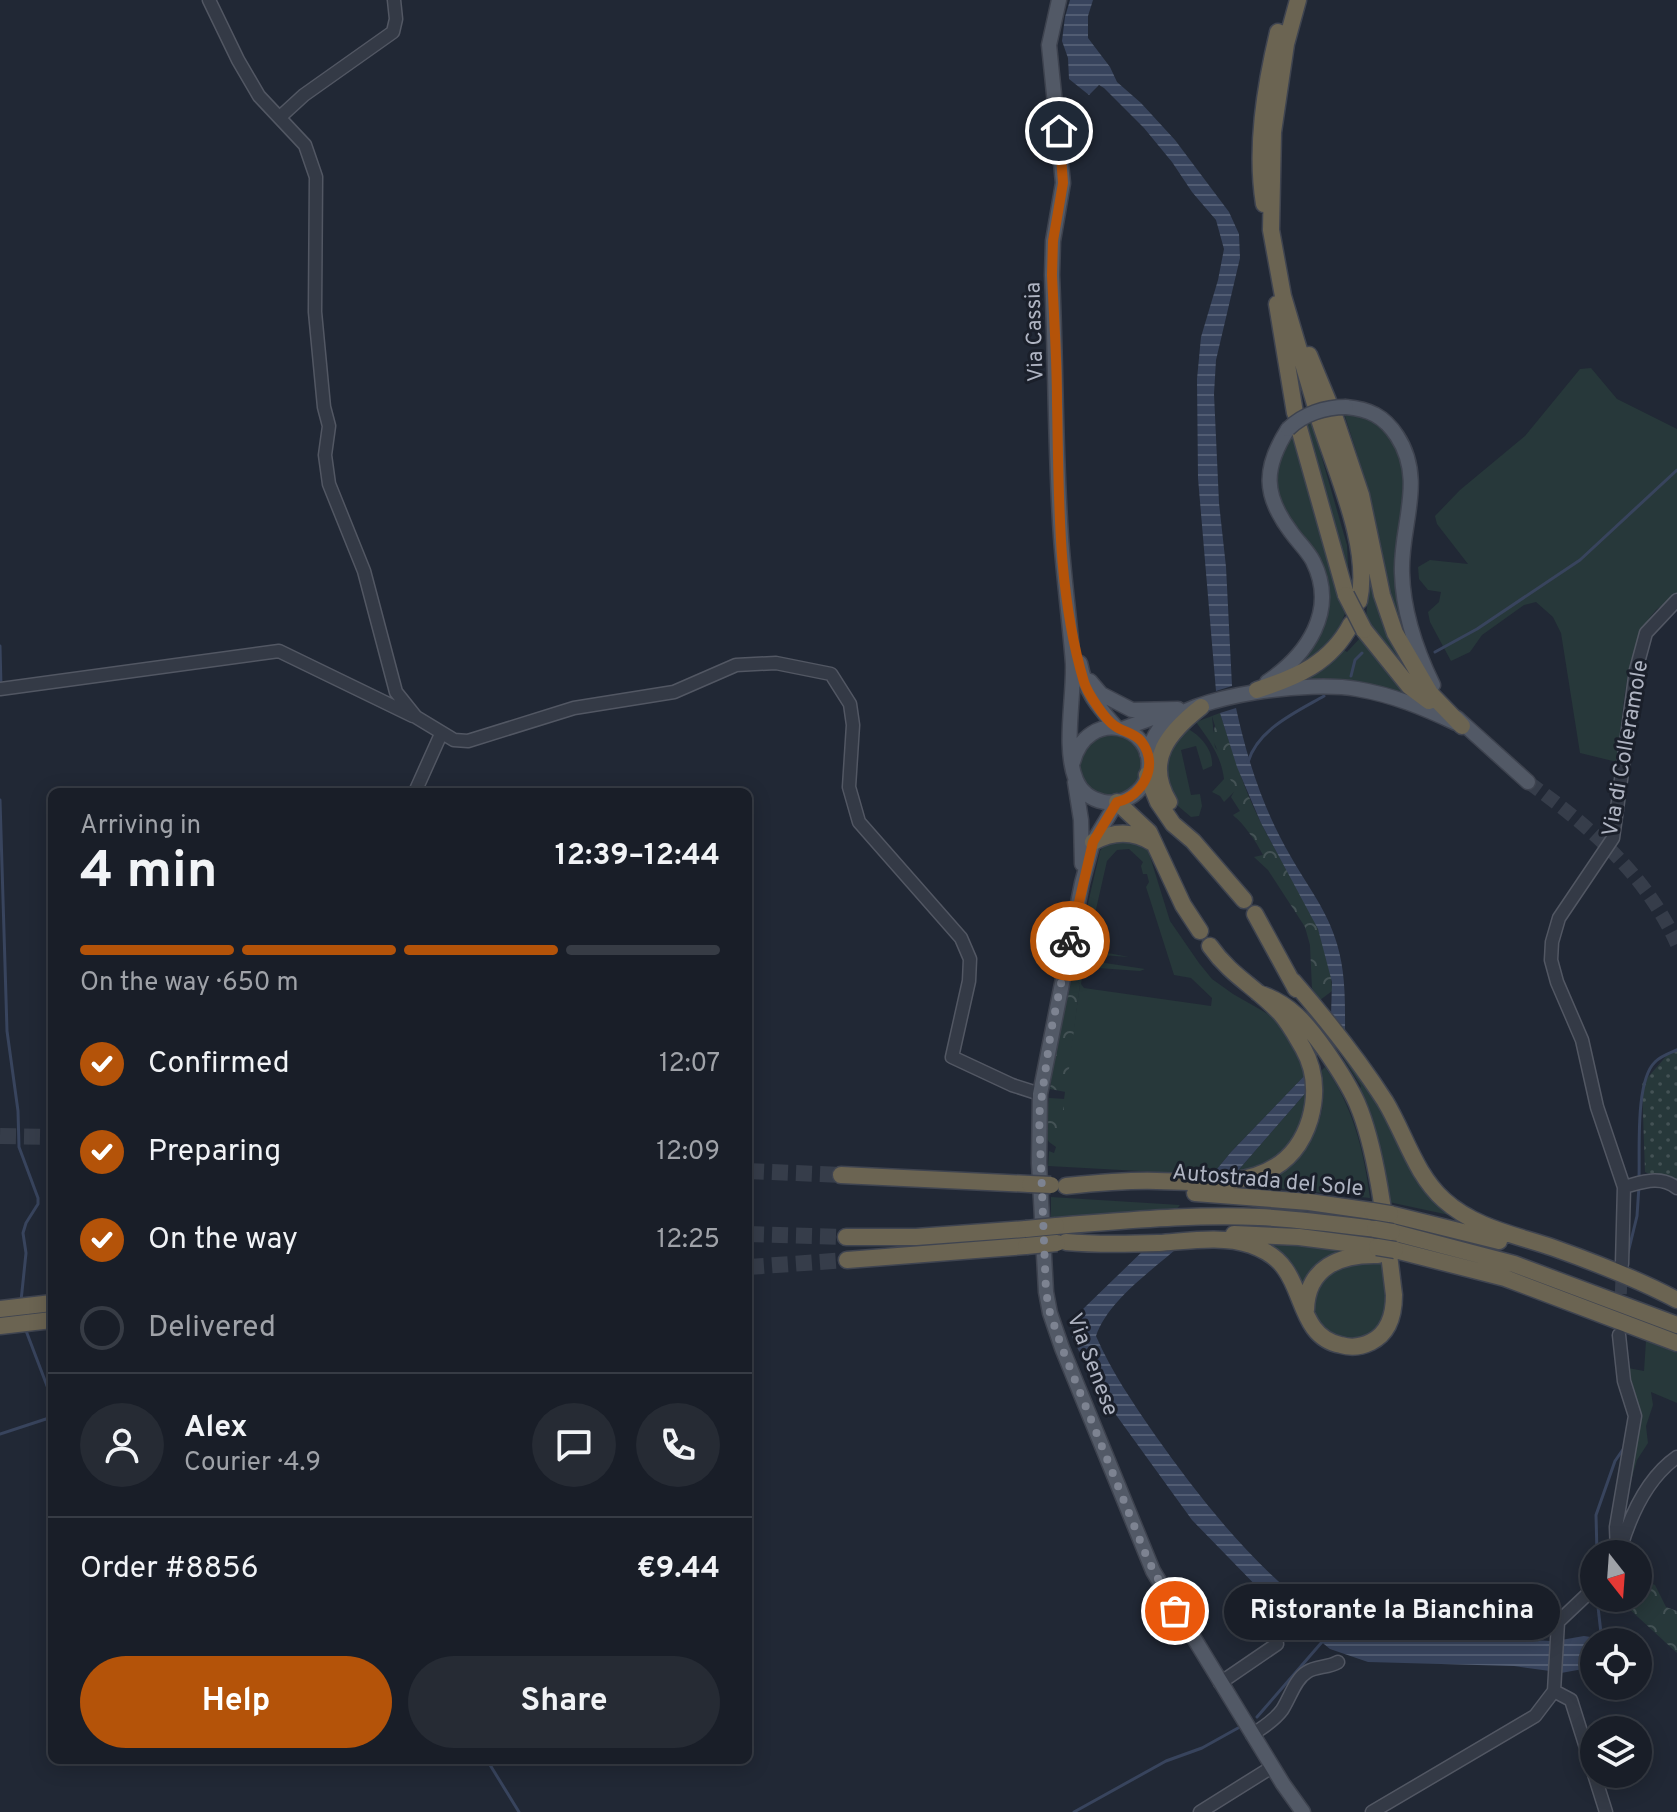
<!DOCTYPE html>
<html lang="en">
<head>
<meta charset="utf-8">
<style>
	body { margin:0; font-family:Overpass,sans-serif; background:#262b34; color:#f1f3f6; height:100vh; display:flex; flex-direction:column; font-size:30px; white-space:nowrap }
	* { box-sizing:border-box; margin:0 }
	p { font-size:26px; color:#9fa2a8 }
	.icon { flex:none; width:44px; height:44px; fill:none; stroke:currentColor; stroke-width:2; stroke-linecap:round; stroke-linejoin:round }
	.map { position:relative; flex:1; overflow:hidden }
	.side { position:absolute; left:48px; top:788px; width:704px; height:976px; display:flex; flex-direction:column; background:#191e28; border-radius:12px; box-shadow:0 4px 20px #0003,0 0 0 2px #373c45 }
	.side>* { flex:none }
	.needle { width:52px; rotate:163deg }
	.tools { position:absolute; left:1580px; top:1540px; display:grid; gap:16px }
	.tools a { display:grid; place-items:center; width:72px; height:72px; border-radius:50%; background:#191e28; box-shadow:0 4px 20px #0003,0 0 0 2px #373c45; font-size:40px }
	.pin { position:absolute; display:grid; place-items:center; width:68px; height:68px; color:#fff; margin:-34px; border:4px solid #fff; border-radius:50%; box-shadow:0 2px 8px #0007 }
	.courier { position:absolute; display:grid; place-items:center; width:80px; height:80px; margin:-40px; border:6px solid #b45309; border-radius:50%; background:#fff; color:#222; box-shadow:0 2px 10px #0007 }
	.bubble { position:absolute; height:56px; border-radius:28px; background:#191e28; box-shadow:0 4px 20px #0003,0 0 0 2px #373c45; font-size:26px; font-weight:700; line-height:56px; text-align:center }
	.head em { font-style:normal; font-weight:700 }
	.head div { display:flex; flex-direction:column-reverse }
	.head { display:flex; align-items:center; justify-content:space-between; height:136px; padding:0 32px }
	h1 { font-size:52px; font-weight:700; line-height:60px }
	.bar { display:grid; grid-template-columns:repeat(4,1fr); gap:12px 8px; align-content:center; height:96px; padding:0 32px }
	.bar i { height:10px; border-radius:6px; background:#373c45 }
	.bar .active { background:#b45309 }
	.bar p { grid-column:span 4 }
	.line { display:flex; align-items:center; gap:20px; padding:0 32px; border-top:2px solid #373c45 }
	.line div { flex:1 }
	.round { display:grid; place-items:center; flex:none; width:84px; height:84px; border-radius:42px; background:#262b34 }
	ol { padding:0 32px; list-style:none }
	li { display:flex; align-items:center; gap:24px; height:88px }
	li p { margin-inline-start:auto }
	li .icon { padding:8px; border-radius:50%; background:#b45309; color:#fff; stroke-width:4 }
	li:last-child { color:#9fa2a8 }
	li i { width:44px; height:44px; border:4px solid #373c45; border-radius:50% }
	.cta { display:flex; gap:16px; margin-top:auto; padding:16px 32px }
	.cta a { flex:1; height:92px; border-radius:48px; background:#b45309; color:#fff; font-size:32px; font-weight:700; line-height:92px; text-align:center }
	.cta a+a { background:#262b34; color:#f1f3f6 }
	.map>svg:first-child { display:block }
	.grass { fill:#27383a }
	.forest { fill:url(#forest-crowns) }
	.park { fill:url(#park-dots) }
	.water { fill:url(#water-rules) }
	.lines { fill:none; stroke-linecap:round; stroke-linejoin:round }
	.stream { stroke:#38445d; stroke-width:3 }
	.minor-tunnel { stroke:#363d4a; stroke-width:12; stroke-dasharray:12 6; stroke-linecap:butt }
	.major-tunnel { stroke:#363d4a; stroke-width:14; stroke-dasharray:14 7; stroke-linecap:butt }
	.highway-tunnel { stroke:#363d4a; stroke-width:16; stroke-dasharray:16 8; stroke-linecap:butt }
	.minor-casing { stroke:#525763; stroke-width:15 }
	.major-casing { stroke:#3e434f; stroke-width:17 }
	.highway-casing { stroke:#3f4450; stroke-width:19 }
	.minor { stroke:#343a46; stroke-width:12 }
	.major { stroke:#525966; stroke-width:14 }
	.highway { stroke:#6b6452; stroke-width:16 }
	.major-bridge-casing { stroke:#3e434f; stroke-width:17; stroke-linecap:butt }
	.highway-bridge-casing { stroke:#3f4450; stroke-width:19; stroke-linecap:butt }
	.major-bridge { stroke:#525966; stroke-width:14 }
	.highway-bridge { stroke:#6b6452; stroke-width:16 }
	.done { stroke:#7d8391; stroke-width:8; stroke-dasharray:0 14.4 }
	.route { stroke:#b45309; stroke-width:10 }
	.labels { text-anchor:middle; stroke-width:6; stroke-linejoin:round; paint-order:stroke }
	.street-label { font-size:22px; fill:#afb4c2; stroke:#1a1f2a }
</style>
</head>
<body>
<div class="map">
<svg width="1677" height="1812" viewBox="0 0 1677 1812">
	<defs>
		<pattern id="forest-crowns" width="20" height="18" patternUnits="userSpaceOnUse" patternTransform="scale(2)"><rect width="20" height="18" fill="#27383a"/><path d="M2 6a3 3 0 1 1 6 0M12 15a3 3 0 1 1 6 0" fill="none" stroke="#445255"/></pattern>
		<pattern id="park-dots" width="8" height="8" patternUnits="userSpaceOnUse" patternTransform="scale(2)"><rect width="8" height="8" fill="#27383a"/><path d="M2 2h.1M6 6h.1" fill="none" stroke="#445255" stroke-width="1.8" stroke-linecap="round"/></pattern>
		<pattern id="water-rules" width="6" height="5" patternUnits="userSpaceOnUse" patternTransform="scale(2)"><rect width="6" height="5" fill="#38445d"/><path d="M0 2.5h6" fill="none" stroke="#525d73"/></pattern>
	</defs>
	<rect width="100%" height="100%" fill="#212835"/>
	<path class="grass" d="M1591,368L1617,399L1677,429V595C1671,600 1662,605 1656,610C1624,645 1623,717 1617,762L1580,753L1561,633L1553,617L1536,602L1524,605L1482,635L1470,652L1451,661L1430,622L1428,612L1439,602L1441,592L1428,590L1419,579L1418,567L1430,560L1468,564L1437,524L1435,516L1460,490L1525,436L1580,369Z
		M1344,413C1376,414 1402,439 1405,471C1406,483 1404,497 1403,509C1401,552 1395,596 1406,638L1391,607L1356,458L1358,457Z
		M1311,420L1347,545L1349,583L1301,426Z
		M1292,433L1346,611C1334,643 1322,654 1291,670L1310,651L1320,633L1326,600L1281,504L1276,484L1277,464Z
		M1370,572L1415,681L1378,640L1366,618Z
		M1361,637L1419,700L1305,681L1327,667L1344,650L1347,652Z
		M1212,716L1215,747L1221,754L1236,790L1224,802L1220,796L1212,792L1224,779C1221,755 1209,740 1196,722Z
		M1184,727C1199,733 1214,750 1212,766L1203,770L1196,746L1181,750L1191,795L1200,794L1202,806L1199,816L1191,817L1178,806L1167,775L1168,751Z
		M1080 765a31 31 0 1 1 62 0a31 31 0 1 1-62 0Z
		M1128,841L1148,850L1170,921L1199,963L1212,979L1233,994L1277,1019L1299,1050L1307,1073L1231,1152L1212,1175L1048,1166L1049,1151L1054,1153L1056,1147L1049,1142L1045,1134L1064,1137V1099L1080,984L1072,978L1075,963L1085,960L1145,969L1140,971L1084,967L1081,984L1084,988L1211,1006L1212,998L1191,978L1174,975L1146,887L1149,882L1147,874H1143L1141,866L1143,862L1129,849L1117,850L1107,861L1087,949L1129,957L1086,954L1078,947L1100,851C1106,841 1117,841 1128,841Z
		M1343,1058L1364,1082L1454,1216L1384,1201C1381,1161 1376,1126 1360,1089L1361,1086Z
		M1325,1067C1353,1106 1364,1151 1370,1198L1258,1186V1183C1301,1164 1334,1122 1320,1072Z
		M1309,1089L1310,1094L1294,1142L1274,1161L1235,1174Z
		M1051,1197L1180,1205L1175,1211L1051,1221Z
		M1303,1244L1348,1251L1303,1287L1293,1265L1271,1245Z
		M1382,1258L1388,1294L1384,1322L1371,1334L1352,1342L1330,1338L1312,1314L1314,1288L1328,1270Z
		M1646,1341L1677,1353V1403L1651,1392L1653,1405L1646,1426L1648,1443L1637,1460L1628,1491L1641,1415L1628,1368L1644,1371Z"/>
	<path class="forest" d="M1220,713C1232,750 1243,788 1261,823C1287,875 1332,931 1332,991L1320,1000L1312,988L1310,945L1305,927L1268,870L1254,857L1263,855C1256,841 1244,824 1233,815L1240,811L1231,797L1235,790L1212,738L1215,726L1212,716Z
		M1072,978L1080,984L1066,1092L1050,1089L1056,1045Z
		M1049,1098L1064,1099V1137L1050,1140L1045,1134Z
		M1638,1578L1655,1585L1666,1607L1677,1611V1653L1626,1606V1598H1638Z"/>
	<path class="park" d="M1677,1048V1182L1662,1180L1645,1172L1642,1084L1669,1053Z"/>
	<path class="water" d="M1070,0H1093L1088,16V38L1110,67L1117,82L1141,103L1175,140L1229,212L1239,234L1240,258L1216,360L1214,394L1219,503L1226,567L1232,686L1216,691L1198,478L1197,379L1201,337L1218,280L1224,249L1216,220L1192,192L1172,162L1144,128L1104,88L1099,85L1089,95L1069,79L1068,58L1062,41L1065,17Z
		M1236,708C1248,762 1263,809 1291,857C1307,885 1328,912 1337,944C1346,974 1345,1004 1345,1035L1331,1016L1332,982L1318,929L1261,823L1237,767L1220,713Z
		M1307,1073L1309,1089L1235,1174L1212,1175L1231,1152Z
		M1182,1244C1154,1269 1108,1300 1096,1336C1111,1371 1133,1403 1155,1435C1195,1492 1237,1545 1289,1591C1303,1604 1321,1620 1339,1626C1411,1647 1477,1637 1550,1641V1671L1514,1666L1368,1662L1330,1649L1268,1598L1192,1520L1098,1390L1072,1337L1083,1309L1147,1247Z
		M1584,1636L1623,1642H1594V1667L1561,1673V1640Z"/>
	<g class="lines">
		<path class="stream" d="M0,646L1,686
			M1435,652L1477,629L1580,560L1677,470
			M1351,676L1355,660L1362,653
			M1248,762C1258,729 1296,712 1324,696
			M0,800L7,1031L18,1111L19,1147L38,1198V1204L26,1223L23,1233L26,1253L21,1301
			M1639,1178C1640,1151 1635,1081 1655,1062C1661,1056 1670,1053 1677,1050
			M1628,1253L1637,1216L1639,1186
			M25,1328L52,1399
			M0,1434L52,1417
			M1597,1554L1596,1515L1615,1461L1624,1448
			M1597,1598L1602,1642
			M1257,1717L1322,1642
			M487,1760L519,1812
			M1074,1812L1166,1761L1202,1748L1238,1728"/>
		<path class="minor-tunnel" d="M1620,1312L1622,1266"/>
		<path class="major-tunnel" d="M1528,782C1590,827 1645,873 1677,944"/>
		<path class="highway-tunnel" d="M0,1136L52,1137
			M748,1171L841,1175
			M748,1234L846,1237
			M748,1267L847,1260"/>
		<defs>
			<path id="minor" d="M209,0L238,60L259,96L305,145L316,177L315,312L324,407L329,426L325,455L329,484L364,571L396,692L416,717L454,740L468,741L574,708L674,692L736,665L776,663L831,674L850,704L853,725L849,787L859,822L961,938L970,959L969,981L952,1057L1012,1085L1040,1094
				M280,117L304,95L393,32L396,19L394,0
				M0,689L279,651L413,716
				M415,792L441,734
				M1624,1187C1643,1182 1660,1175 1677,1188
				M1622,1264L1624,1187L1597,1107L1582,1040L1557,982L1551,960L1552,942L1559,918L1613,838L1636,670L1646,633L1677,600
				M1621,1547C1631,1514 1647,1478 1677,1457
				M1617,1554L1616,1527L1635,1416L1624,1381L1619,1335
				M1220,1683L1277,1644
				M1554,1691L1571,1700L1594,1773
				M1252,1735C1263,1727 1274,1721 1282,1710C1290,1698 1295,1679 1307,1672C1316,1666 1328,1668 1338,1662
				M1594,1774L1606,1812
				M1200,1812L1272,1767
				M1372,1812L1535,1716L1554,1691L1558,1622L1594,1588"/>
			<path id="major" d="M1059,0L1049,45L1063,183L1053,241L1052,275C1056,362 1055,450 1061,537C1064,580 1070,622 1073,664C1074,699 1063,748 1076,780C1086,804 1118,810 1137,792C1143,787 1147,779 1148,771C1156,724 1087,707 1073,762
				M1346,407C1369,409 1384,416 1397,436C1426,480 1400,526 1402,573C1403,613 1416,650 1433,685
				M1080,663C1086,693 1096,704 1116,727
				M1090,681L1101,694L1132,710L1178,709
				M1267,682C1307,655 1338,611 1313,561C1307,550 1298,542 1291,532C1263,495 1263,468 1288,429
				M1457,718L1528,782
				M1122,729L1161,715
				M1147,754C1151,744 1154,734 1161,727C1196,693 1311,681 1357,689C1393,695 1424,708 1456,723
				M1075,782L1081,820L1082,864
				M1117,802L1093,842L1082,883L1040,1094L1039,1163L1046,1292L1050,1313L1062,1348L1153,1571L1283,1784L1303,1812"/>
			<path id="highway" d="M1298,0L1286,44L1273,132L1271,230L1283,296L1315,404
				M1264,204C1255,148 1265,87 1278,32
				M1277,304L1295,413
				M1309,355L1328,401
				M1334,415L1361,495L1382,595L1395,633L1430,693L1462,726
				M1319,419C1335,471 1371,546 1359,601
				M1299,428L1346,595
				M1364,630L1409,686L1429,701
				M1257,690C1297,677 1331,663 1351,624
				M1147,775L1158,802L1173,824L1193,841L1244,900
				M1117,802L1149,832L1183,905L1200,931
				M1169,802C1144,760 1169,732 1201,707
				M1093,842C1113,831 1133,830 1153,843
				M1255,914L1296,989
				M1293,981C1326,1019 1358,1059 1385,1101C1405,1134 1415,1174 1444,1200C1475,1228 1516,1235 1554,1248C1596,1263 1638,1279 1677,1300
				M841,1175L1030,1184
				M1066,1186C1096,1183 1126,1180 1157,1181C1217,1182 1288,1192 1310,1119C1317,1094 1316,1071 1303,1048C1296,1036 1289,1023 1280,1013C1256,987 1231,976 1210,946
				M1195,1193L1309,1202L1372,1211
				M1390,1214L1499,1241
				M1056,1226C1124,1221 1191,1214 1259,1217C1298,1219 1336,1224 1375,1229
				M1392,1232L1514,1264L1677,1325
				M1234,1234L1299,1237L1377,1247
				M846,1237H916L1026,1229
				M1066,1242C1098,1245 1128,1244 1159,1243C1188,1241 1223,1235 1251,1245C1265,1250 1277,1257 1285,1269C1304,1295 1303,1338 1341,1345C1351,1348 1361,1347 1371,1342C1389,1333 1394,1314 1394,1295C1387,1240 1379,1154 1357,1103C1349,1085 1337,1067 1326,1051C1307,1024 1290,1003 1258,993
				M1395,1250L1505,1278L1677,1343
				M847,1260L1026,1246
				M0,1309L52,1303
				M1306,1310C1307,1267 1340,1254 1378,1255
				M0,1326L52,1320"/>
		</defs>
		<use href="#minor" class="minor-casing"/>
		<use href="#major" class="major-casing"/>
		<use href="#highway" class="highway-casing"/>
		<use href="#minor" class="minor"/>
		<use href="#major" class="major"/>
		<use href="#highway" class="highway"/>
		<defs>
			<path id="major-bridge" d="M1288,429C1303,414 1325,407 1346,407"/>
			<path id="highway-bridge" d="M1346,595L1364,630
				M1030,1184L1051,1185
				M1372,1211L1390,1214
				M1026,1229L1056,1226
				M1375,1229L1392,1232
				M1026,1246L1057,1243
				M1377,1247L1395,1250"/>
		</defs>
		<use href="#major-bridge" class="major-bridge-casing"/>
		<use href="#highway-bridge" class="highway-bridge-casing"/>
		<use href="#major-bridge" class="major-bridge"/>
		<use href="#highway-bridge" class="highway-bridge"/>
	</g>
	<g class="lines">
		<path class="done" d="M1070,941L1051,1031L1039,1116L1046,1292L1050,1313L1062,1348L1148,1560L1175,1611"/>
		<path class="route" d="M1059,131L1063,183L1053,241L1052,275C1054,317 1057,360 1057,403C1059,495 1057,592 1084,682C1087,692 1105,720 1115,726C1123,732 1133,732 1141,741C1160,765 1143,796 1117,802L1093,842L1070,941"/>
	</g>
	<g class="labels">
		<g class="street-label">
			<text transform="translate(1033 332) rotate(-92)" y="8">Via Cassia</text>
			<text transform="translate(1624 748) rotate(-80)" y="8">Via di Colleramole</text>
			<text transform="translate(1268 1179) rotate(5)" y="8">Autostrada del Sole</text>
			<text transform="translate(1094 1364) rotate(69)" y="8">Via Senese</text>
		</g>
	</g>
</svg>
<div class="tools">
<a><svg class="needle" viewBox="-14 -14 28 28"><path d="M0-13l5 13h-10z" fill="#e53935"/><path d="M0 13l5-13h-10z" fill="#9fa2a8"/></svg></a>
<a><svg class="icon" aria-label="locate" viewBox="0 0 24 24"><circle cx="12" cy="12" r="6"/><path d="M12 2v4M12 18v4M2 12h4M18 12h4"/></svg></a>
<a><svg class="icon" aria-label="layers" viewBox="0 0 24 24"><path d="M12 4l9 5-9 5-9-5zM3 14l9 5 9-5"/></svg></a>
</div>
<div class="pin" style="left:1175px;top:1611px;background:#ea580c"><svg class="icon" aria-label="bag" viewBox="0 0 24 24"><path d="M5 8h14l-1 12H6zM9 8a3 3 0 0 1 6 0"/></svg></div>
<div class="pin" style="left:1059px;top:131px;background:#1f2937"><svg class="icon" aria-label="home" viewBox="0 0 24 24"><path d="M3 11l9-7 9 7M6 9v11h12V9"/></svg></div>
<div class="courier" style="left:1070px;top:941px"><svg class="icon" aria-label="bike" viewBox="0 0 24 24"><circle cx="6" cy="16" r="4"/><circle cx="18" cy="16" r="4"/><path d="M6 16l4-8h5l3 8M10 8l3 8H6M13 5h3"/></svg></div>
<div class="bubble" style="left:1224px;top:1584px;width:336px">Ristorante la Bianchina</div>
<section class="side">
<div class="head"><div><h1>4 min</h1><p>Arriving in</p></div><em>12:39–12:44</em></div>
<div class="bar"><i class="active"></i><i class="active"></i><i class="active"></i><i></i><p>On the way · 650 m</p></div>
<ol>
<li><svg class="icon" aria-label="check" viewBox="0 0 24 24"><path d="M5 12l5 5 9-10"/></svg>Confirmed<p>12:07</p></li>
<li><svg class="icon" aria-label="check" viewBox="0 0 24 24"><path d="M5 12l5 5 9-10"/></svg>Preparing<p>12:09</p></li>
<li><svg class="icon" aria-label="check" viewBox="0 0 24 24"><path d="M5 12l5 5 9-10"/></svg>On the way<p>12:25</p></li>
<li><i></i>Delivered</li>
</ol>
<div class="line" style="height:144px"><a class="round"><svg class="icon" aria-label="person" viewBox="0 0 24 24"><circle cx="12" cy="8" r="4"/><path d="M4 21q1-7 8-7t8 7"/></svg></a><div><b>Alex</b><p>Courier · 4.9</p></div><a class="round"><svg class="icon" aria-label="chat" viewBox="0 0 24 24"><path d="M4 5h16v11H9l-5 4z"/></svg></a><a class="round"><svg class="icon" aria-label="phone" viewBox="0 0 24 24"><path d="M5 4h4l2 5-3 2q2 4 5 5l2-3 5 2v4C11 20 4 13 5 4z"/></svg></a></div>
<div class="line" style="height:104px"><div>Order #8856</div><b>€9.44</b></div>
<div class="cta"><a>Help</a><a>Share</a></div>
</section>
</div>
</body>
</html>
